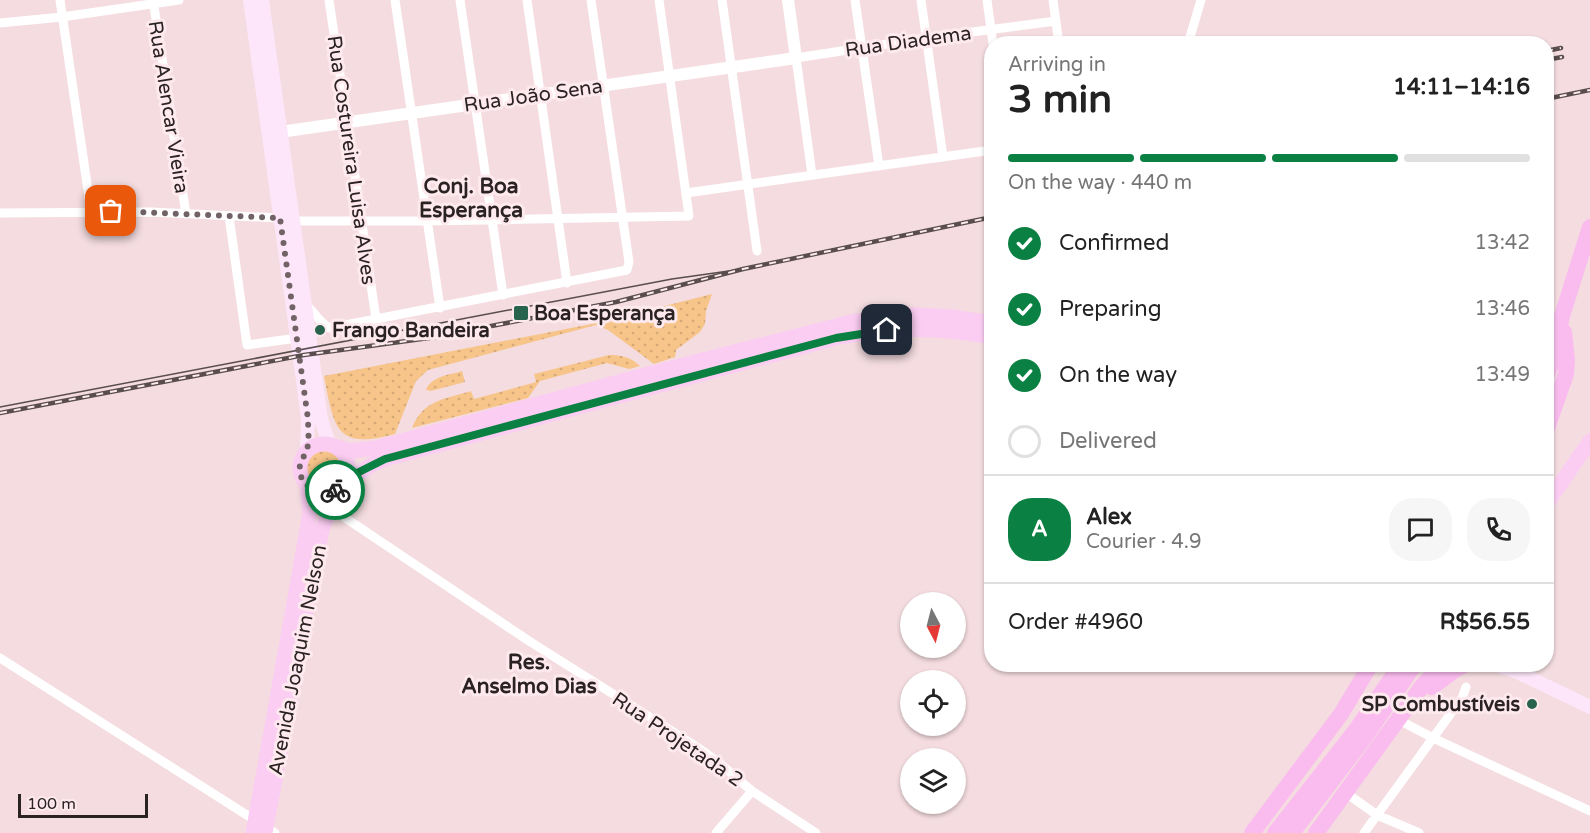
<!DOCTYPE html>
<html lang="en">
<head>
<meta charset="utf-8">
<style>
	body { margin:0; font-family:"Varela Round",sans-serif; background:#f6f6f6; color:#222; height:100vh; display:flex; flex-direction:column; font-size:22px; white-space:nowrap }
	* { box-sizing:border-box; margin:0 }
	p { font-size:20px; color:#767676 }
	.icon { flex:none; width:33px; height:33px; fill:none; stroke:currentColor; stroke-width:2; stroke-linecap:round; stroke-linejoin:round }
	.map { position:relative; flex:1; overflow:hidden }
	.panel { position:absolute; left:984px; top:36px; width:570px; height:636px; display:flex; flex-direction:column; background:#fff; border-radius:24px; box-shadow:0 2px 4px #0004 }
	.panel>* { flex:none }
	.needle { width:39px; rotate:173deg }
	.buttons { position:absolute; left:900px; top:592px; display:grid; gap:12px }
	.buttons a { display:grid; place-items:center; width:66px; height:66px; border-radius:50%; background:#fff; box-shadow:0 2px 4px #0004; font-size:30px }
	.scale { position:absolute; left:18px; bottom:15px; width:130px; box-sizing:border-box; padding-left:6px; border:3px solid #2b2223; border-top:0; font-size:16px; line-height:21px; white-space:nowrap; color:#2b2223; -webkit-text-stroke:4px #feeaee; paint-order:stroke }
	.pin { position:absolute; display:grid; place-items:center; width:51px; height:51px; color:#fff; margin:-26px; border-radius:12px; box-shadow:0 3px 9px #0006 }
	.courier { position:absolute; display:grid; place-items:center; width:60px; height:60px; margin:-30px; border:4px solid #0b8043; border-radius:50%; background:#fff; color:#222; box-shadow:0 2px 8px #0007 }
	.headline em { font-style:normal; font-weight:700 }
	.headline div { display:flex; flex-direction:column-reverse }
	.headline { display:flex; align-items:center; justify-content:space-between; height:102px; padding:0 24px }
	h1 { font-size:39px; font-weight:700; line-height:45px }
	.bar { display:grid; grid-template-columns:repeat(4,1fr); gap:9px 6px; align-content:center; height:72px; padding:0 24px }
	.bar i { height:8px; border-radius:4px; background:#e0e0e0 }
	.bar .active { background:#0b8043 }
	.bar p { grid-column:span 4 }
	.line { display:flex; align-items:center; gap:15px; padding:0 24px; border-top:2px solid #e0e0e0 }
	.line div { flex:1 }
	.round { display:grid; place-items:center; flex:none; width:63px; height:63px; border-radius:24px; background:#f6f6f6 }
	ol { padding:0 24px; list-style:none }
	li { display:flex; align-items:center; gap:18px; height:66px }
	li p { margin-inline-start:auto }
	li .icon { padding:6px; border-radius:50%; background:#0b8043; color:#fff; stroke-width:4 }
	li:last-child { color:#767676 }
	li i { width:33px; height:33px; border:3px solid #e0e0e0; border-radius:50% }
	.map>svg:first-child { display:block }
	.grass { fill:url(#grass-dots) }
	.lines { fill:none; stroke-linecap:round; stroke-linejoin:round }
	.minor { stroke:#fff; stroke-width:9 }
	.tertiary { stroke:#fff; stroke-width:12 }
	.secondary { stroke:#fde6f9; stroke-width:14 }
	.primary { stroke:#fbcdf2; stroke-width:15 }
	.trunk { stroke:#fabcee; stroke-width:16 }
	.tram { stroke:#594d4e; stroke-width:1.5 }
	.rail-casing { stroke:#594d4e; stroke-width:4.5 }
	.rail { stroke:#feeaee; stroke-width:2; stroke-dasharray:7; stroke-linecap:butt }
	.done { stroke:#716365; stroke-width:6; stroke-dasharray:0 10.8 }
	.route { stroke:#0b8043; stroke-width:8 }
	.poi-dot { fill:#28634d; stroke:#feeaee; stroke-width:2 }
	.labels { text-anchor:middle; stroke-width:6; stroke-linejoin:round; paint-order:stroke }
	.street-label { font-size:20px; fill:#2b2223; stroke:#feeaee }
	.poi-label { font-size:20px; font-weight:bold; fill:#2b2223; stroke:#feeaee; text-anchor:start }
	.neighbourhood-label { font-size:21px; font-weight:bold; fill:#2b2223; stroke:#feeaee }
</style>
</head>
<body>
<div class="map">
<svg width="1590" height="833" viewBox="0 0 1590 833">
	<defs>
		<pattern id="grass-dots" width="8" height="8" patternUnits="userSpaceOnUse" patternTransform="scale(1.5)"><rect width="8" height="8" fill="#f7c58a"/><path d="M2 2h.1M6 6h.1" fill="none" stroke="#d4a977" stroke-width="1.8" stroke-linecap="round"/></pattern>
	</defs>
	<rect width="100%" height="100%" fill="#f4dce0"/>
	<path class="grass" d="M712,294L706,311L705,324L700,332L676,350L675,357L654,364L608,330L596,325L428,370L416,381L395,434C334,451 334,426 324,376L602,322Z
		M609,355C621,355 631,357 640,366L629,369L607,363L540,381L528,398L412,428C423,400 445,399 471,391L474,399L536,382L534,374Z
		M462,371L465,382L431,391L426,390C431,376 450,375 462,371Z
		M303 468a21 21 0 1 1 42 0a21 21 0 1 1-42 0Z"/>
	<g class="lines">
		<path class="minor" d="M60,0L91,211
			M153,0L186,214
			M329,0L376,319
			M395,0L440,308
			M460,0L503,295
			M527,0L567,283
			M722,0L757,251
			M855,0L879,166
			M921,0L943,157
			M987,0L993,44
			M1053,0L1059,44
			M0,23L62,17L179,0
			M1188,44L1201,0
			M812,175L796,58L926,38L1056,21
			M686,193L992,150
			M0,213L151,212L280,218
			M229,216L247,345L290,339
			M293,221H426L689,216L659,0
			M305,304C314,311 320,324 330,328L627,270L629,262L591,0
			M329,507L529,641L697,747L718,762L752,791L816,833
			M0,658L275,833
			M1399,720L1433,738L1590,811
			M1346,793L1377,815L1419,833
			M716,833L752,791
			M1364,833L1462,698L1466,687"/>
		<path class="tertiary" d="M273,133L796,58L788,0"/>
		<path class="secondary" d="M250,0L303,380L308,419L307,451
			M262,0L321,419L329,444
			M1494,664L1517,672L1590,707"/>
		<path class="primary" d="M300 468a24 24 0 1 1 48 0a24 24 0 1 1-48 0Z
			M337,447L351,451L376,448L637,377L851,322L898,315H918L952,317L992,323
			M344,483L373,464L385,459L836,338C893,327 935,327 992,337
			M1546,505L1590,441
			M253,833L310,513L307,486
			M265,833L322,530L338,489"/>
		<path class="trunk" d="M1546,377L1553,360L1562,316L1590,227
			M1546,431L1566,374L1567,360L1564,332
			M1432,687L1455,670L1466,664
			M1252,833L1341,714L1371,664
			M1275,833L1356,730L1401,664
			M1292,833L1365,737L1415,664
			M1316,833L1423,685L1440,668"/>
		<path class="tram" d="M0,407L672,279L743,269"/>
		<defs>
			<path id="rail" d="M1546,51L1561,48
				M1546,60L1562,57
				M1546,99L1590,90
				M0,413L304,355L429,338L616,302L743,269L992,217"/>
		</defs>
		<use href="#rail" class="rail-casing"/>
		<use href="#rail" class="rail"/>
	</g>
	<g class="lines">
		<path class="done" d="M111,211L280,218L308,419C308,429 310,443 306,452C304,457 301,460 300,465C297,485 318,497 335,490"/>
		<path class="route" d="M335,490L357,473L385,459L836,338L887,330"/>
	</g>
	<g class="poi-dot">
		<rect x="513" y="305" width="16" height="16" rx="3"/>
		<circle cx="320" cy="330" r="6"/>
		<circle cx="1532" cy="704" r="6"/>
	</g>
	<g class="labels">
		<g class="street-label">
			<text transform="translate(908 41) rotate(-8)" y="7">Rua Diadema</text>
			<text transform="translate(533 95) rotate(-8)" y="7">Rua João Sena</text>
			<text transform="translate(169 107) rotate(81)" y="7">Rua Alencar Vieira</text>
			<text transform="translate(352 160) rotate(82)" y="7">Rua Costureira Luisa Alves</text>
			<text transform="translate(297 660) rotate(-79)" y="7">Avenida Joaquim Nelson</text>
			<text transform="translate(678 739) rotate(34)" y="7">Rua Projetada 2</text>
		</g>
		<g class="poi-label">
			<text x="534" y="320">Boa Esperança</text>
			<text x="332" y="337">Frango Bandeira</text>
			<text x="1520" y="711" text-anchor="end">SP Combustíveis</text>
		</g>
		<g class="neighbourhood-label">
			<text x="471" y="193">Conj. Boa<tspan x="471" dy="24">Esperança</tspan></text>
			<text x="529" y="669">Res.<tspan x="529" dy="24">Anselmo Dias</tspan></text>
		</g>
	</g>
</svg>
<div class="buttons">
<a><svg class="needle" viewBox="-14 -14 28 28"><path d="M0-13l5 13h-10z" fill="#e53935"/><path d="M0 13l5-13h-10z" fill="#767676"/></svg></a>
<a><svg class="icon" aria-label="locate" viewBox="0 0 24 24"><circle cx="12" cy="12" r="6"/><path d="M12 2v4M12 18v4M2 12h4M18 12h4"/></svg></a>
<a><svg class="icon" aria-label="layers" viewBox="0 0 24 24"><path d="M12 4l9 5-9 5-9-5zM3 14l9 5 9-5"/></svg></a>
</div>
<div class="scale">100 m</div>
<div class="pin" style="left:111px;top:211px;background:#ea580c"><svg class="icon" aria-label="bag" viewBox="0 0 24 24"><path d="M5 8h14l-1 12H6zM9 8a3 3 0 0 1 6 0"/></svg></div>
<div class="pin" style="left:887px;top:330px;background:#1f2937"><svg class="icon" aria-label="home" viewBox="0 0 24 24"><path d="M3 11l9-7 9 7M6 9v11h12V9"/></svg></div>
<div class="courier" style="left:335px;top:490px"><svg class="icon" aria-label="bike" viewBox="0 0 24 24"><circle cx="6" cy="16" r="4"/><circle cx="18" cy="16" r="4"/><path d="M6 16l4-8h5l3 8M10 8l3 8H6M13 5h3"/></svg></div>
<section class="panel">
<div class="headline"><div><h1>3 min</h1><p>Arriving in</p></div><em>14:11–14:16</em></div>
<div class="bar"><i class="active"></i><i class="active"></i><i class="active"></i><i></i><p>On the way · 440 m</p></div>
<ol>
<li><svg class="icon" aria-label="check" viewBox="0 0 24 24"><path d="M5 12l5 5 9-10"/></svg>Confirmed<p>13:42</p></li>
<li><svg class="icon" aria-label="check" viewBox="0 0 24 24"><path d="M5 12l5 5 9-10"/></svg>Preparing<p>13:46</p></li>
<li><svg class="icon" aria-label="check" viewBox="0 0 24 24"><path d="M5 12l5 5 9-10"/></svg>On the way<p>13:49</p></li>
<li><i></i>Delivered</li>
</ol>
<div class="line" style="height:108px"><b class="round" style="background:#0b8043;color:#fff">A</b><div><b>Alex</b><p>Courier · 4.9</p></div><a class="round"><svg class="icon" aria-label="chat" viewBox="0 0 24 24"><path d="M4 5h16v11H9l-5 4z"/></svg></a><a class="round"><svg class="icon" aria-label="phone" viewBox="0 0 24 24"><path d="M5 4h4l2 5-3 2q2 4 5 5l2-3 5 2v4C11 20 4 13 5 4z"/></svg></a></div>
<div class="line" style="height:78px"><div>Order #4960</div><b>R$56.55</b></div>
</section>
</div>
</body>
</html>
